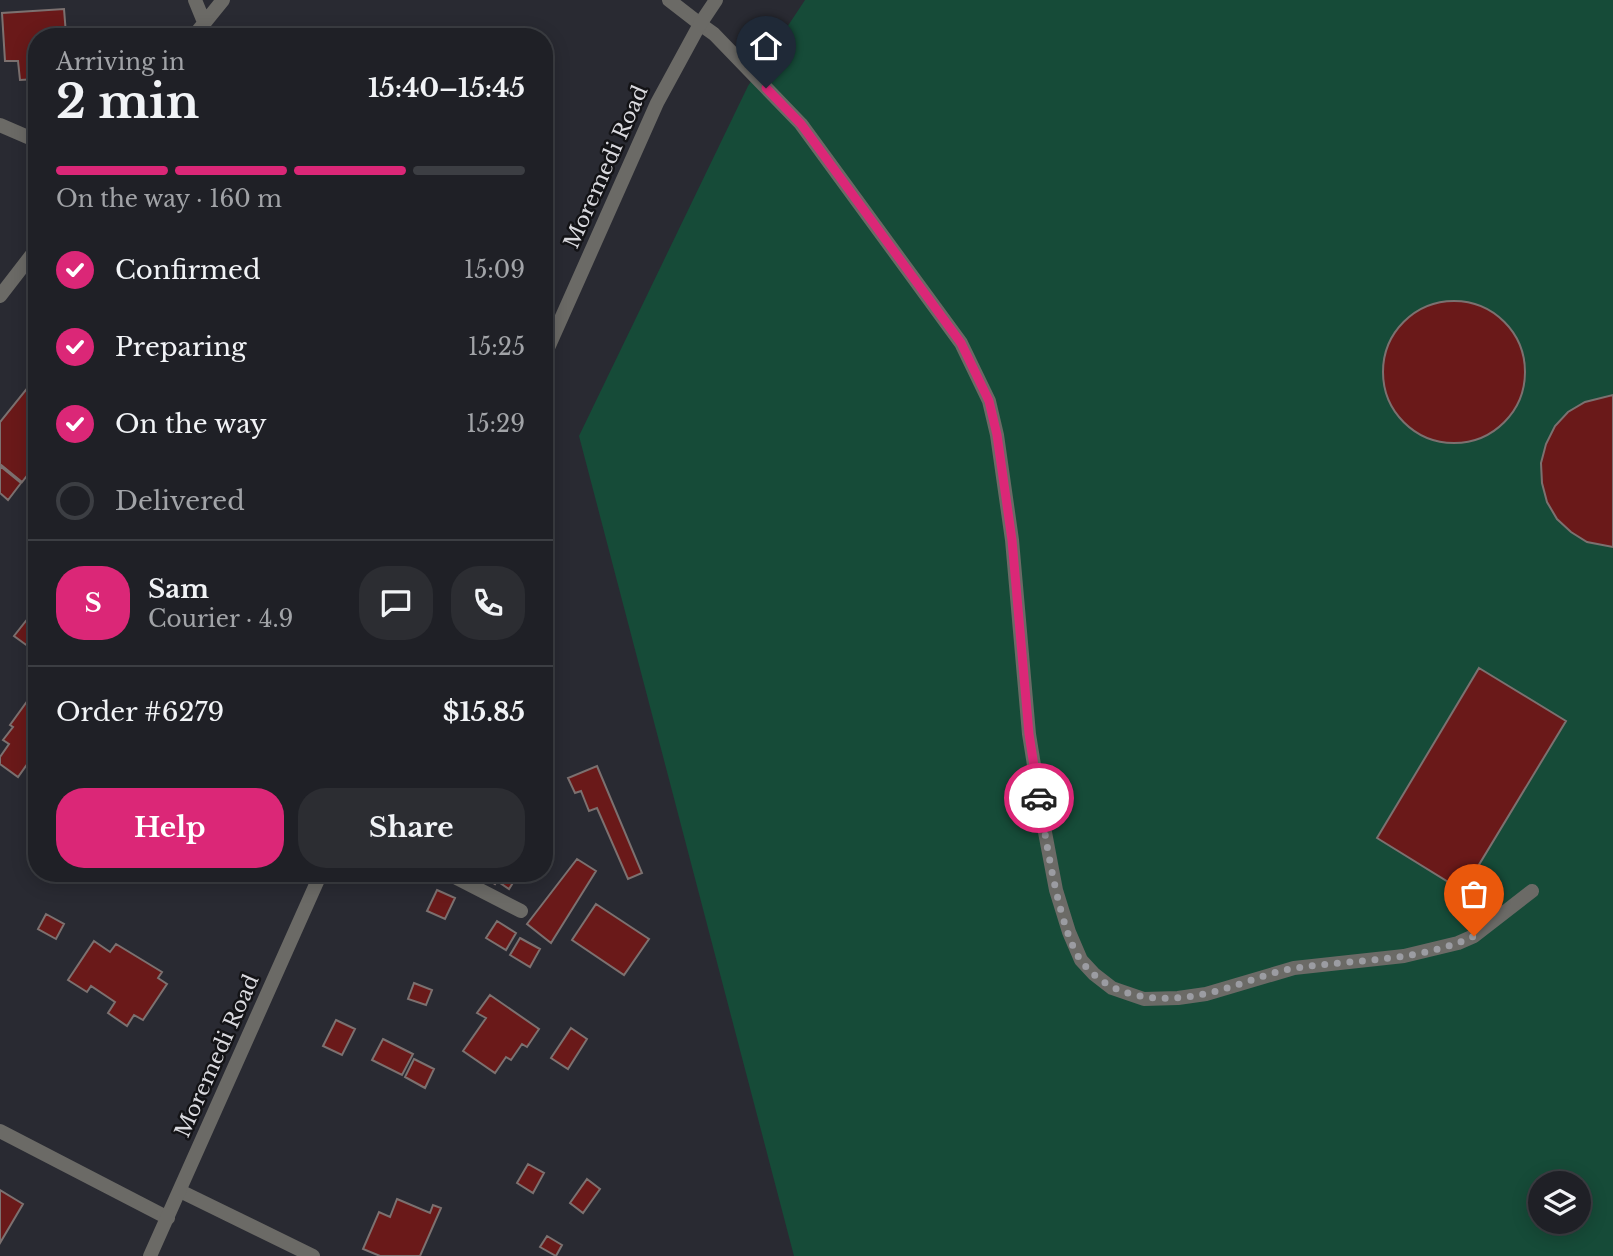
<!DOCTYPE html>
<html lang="en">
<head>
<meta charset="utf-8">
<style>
	body { margin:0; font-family:"Libre Baskerville",serif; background:#2c2d32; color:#f1f3f6; height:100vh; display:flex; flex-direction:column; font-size:26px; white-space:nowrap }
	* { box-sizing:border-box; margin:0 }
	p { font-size:23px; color:#a1a3a7 }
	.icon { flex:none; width:38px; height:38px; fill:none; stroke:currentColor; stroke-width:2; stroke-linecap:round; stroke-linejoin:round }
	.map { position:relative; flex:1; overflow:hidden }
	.sheet { position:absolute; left:28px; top:28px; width:525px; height:854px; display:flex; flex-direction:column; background:#1f2026; border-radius:28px; box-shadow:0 4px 18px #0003,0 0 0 2px #3c3e43 }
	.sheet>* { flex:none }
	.tools { position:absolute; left:1528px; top:1171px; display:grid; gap:14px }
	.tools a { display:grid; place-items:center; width:63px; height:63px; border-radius:50%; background:#1f2026; box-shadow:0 4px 18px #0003,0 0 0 2px #3c3e43; font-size:35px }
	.pin { position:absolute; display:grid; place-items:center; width:60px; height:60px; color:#fff; margin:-72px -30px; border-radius:50% 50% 50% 0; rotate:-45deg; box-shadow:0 0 7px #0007 }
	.pin .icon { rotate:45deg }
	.courier { position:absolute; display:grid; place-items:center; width:70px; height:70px; margin:-35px; border:5px solid #db2777; border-radius:50%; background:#fff; color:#222; box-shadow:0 2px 9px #0007 }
	.head em { font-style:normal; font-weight:700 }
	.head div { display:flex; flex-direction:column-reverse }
	.head { display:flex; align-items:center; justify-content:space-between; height:119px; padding:0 28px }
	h1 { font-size:46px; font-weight:700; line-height:52px }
	.bar { display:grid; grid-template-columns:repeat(4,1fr); gap:10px 7px; align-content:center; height:84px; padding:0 28px }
	.bar i { height:9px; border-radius:5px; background:#3c3e43 }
	.bar .selected { background:#db2777 }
	.bar p { grid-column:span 4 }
	.line { display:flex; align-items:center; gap:18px; padding:0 28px; border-top:2px solid #3c3e43 }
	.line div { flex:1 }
	.round { display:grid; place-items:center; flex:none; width:74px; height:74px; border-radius:28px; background:#2c2d32 }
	ol { padding:0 28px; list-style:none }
	li { display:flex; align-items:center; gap:21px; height:77px }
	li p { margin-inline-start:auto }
	li .icon { padding:7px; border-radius:50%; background:#db2777; color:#fff; stroke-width:4 }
	li:last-child { color:#a1a3a7 }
	li i { width:38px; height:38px; border:4px solid #3c3e43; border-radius:50% }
	.primary-button { display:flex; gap:14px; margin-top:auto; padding:14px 28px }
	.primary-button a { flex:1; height:80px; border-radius:28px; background:#db2777; color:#fff; font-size:28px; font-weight:700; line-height:80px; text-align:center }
	.primary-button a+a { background:#2c2d32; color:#f1f3f6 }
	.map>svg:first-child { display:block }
	.green { fill:#164b38; fill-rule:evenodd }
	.building { fill:#6a1919; stroke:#7c7170; stroke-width:2 }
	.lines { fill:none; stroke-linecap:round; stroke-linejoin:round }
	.service { stroke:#6b6a66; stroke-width:14 }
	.minor { stroke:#6b6a66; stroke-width:14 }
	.tertiary { stroke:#6b6a66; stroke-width:14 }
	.done { stroke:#9b9ca2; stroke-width:7; stroke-dasharray:0 12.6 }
	.route { stroke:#db2777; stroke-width:9 }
	.labels { text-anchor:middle; stroke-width:5; stroke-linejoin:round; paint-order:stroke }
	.street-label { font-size:21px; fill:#d9d9de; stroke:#131316 }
</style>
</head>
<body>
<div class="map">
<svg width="1613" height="1256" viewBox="0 0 1613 1256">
	<rect width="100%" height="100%" fill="#292a32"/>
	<path class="green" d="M805,0H1613V1256H794L579,436L748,86ZM1540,1183H1578V1222H1540Z"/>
	<path class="building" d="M64,9L66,34L37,37V79L20,80L18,61H5L2,13Z
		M1383 372a71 71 0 1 1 142 0a71 71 0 1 1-142 0Z
		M37,376V463L22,482L0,464V422Z
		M1613,395V547L1587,542L1571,532L1557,519L1547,502L1542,483L1541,463L1546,444L1555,426L1568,412L1585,402Z
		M0,466L21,483L8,500L0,493Z
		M29,617L37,622V637L29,647L14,636Z
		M1479,668L1566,721L1463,891L1377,838Z
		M36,689L37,759L33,756L18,777L0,764V757L9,744L3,740L13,727L10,725Z
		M597,766L642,873L628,879L597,808L589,811L581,791L575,793L568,778Z
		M577,859L596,871L551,943L527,924Z
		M478,873H519L509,889L497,881L495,884Z
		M437,890L455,898L445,919L427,911Z
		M596,904L649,939L624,975L572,940Z
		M46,914L64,924L56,939L38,929Z
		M497,921L516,933L506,950L486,938Z
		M520,938L540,949L530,967L510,955Z
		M94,941L110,952L116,944L162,972L158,978L167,984L143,1020L134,1015L127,1026L108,1013L115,1002L91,986L87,992L68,980Z
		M414,983L432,990L426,1005L408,999Z
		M490,995L539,1029L527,1047L522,1044L511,1060L506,1057L495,1073L463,1051L486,1018L477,1013Z
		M336,1020L355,1029L342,1055L323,1046Z
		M571,1028L587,1039L568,1069L551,1058Z
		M383,1039L413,1054L402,1075L372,1060Z
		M414,1059L434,1069L425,1088L405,1077Z
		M528,1164L544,1173L533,1193L517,1183Z
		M587,1179L600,1189L583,1213L570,1203Z
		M0,1190L23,1204L0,1243Z
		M397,1199L430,1213L433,1205L441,1208L420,1256H380L363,1249L379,1212L390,1217Z
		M547,1236L562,1245L556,1256L540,1247Z"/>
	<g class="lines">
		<path class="service" d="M700,24L714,34L801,124L961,343L989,401L997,435L1012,540L1029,734L1044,827L1056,890L1069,932L1081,960L1094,974L1112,988L1144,999L1178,998L1206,994L1294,968L1404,956L1458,943L1474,936L1532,891
			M447,873L521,911"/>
		<path class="minor" d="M195,0L204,22
			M669,0L700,24
			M193,37L223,0
			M0,125L37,141
			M0,296L37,248
			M0,1131L168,1218
			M180,1191L313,1256"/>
		<path class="tertiary" d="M544,357L657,103L700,24L716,0
			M150,1256L321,873"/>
	</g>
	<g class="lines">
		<path class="done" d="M1039,798C1046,838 1059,932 1082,962C1112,1000 1160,1003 1204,994C1235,988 1264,973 1296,968C1355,959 1420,962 1474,936"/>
		<path class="route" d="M766,88L801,124L961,343L989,401L997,435L1012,540L1029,734L1039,798"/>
	</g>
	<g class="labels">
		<g class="street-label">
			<text transform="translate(606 167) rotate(-66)" y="7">Moremedi Road</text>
			<text transform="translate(217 1056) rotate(-66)" y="7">Moremedi Road</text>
		</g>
	</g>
</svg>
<div class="tools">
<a><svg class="icon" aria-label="layers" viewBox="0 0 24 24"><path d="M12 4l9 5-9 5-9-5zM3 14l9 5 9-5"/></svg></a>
</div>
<div class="pin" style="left:1474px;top:936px;background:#ea580c"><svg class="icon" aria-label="bag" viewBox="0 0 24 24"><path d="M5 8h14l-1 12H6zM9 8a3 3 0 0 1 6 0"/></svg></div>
<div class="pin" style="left:766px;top:88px;background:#1f2937"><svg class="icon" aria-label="home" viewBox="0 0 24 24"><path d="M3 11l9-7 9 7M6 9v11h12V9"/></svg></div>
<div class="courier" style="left:1039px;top:798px"><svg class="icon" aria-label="car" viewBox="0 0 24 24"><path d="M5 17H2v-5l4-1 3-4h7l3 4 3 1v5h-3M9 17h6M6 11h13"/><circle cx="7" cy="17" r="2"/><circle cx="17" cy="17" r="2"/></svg></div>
<section class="sheet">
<div class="head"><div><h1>2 min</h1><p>Arriving in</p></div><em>15:40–15:45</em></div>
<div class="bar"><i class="selected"></i><i class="selected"></i><i class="selected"></i><i></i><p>On the way · 160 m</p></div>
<ol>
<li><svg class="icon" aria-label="check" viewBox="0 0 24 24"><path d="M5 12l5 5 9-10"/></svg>Confirmed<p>15:09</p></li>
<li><svg class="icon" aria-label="check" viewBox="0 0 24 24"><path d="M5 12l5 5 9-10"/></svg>Preparing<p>15:25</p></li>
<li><svg class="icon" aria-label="check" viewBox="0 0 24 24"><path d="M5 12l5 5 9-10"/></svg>On the way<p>15:29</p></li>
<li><i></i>Delivered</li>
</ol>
<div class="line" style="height:126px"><b class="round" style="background:#db2777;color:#fff">S</b><div><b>Sam</b><p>Courier · 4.9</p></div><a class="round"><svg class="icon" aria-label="chat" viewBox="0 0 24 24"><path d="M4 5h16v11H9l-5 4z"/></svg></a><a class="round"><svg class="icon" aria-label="phone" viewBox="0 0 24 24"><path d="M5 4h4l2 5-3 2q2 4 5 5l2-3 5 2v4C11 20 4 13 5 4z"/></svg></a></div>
<div class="line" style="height:91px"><div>Order #6279</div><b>$15.85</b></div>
<div class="primary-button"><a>Help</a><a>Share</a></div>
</section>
</div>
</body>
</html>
